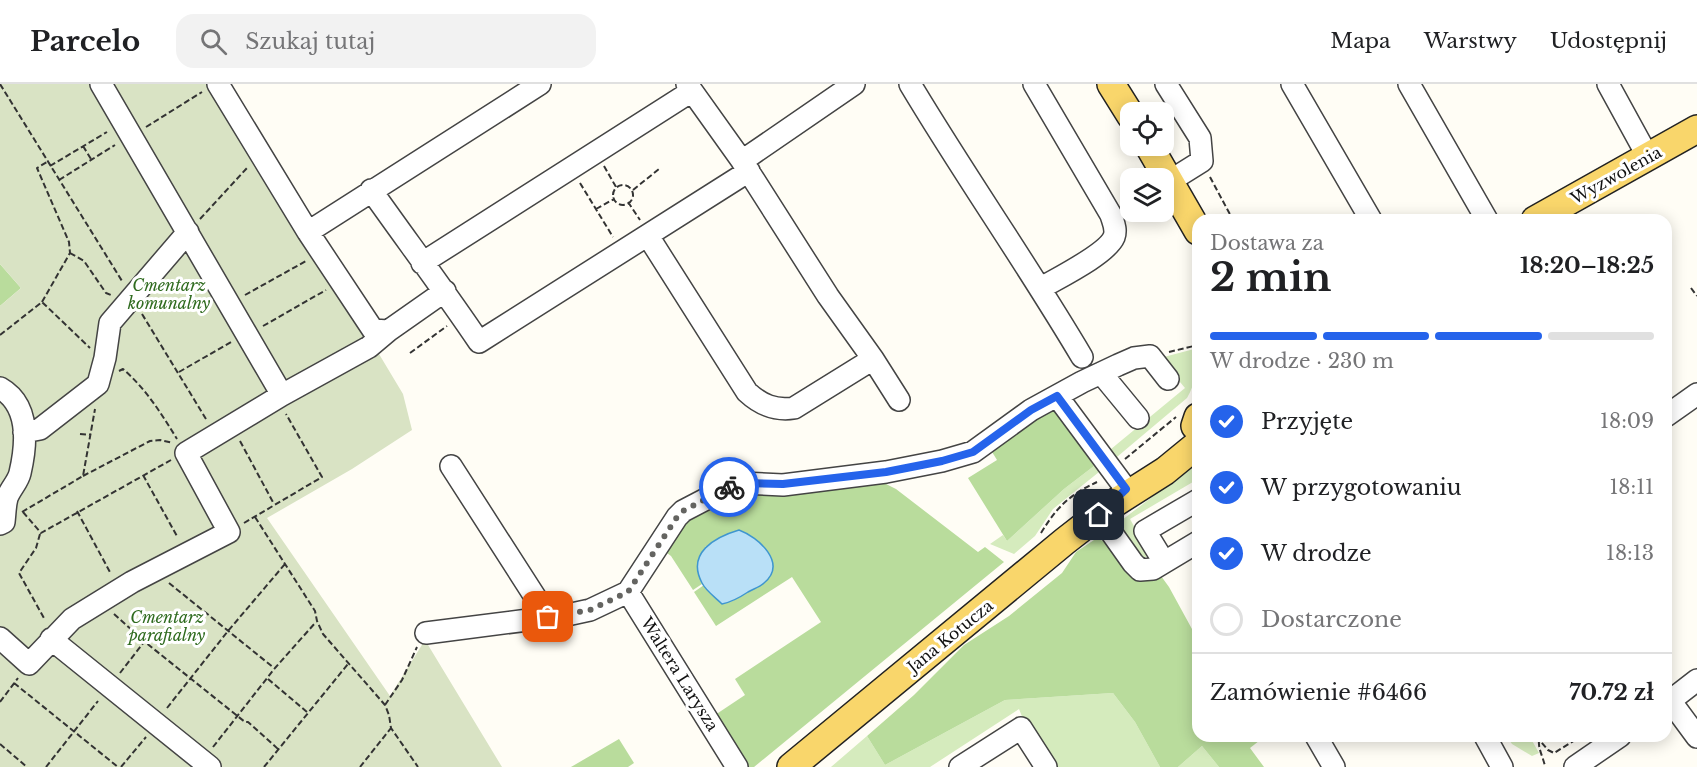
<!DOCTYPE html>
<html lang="pl">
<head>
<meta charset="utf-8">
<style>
	body { margin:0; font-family:"Libre Baskerville",serif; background:#f2f2f2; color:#202124; height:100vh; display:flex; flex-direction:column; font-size:22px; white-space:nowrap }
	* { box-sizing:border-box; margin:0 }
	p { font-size:20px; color:#757577 }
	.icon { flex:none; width:33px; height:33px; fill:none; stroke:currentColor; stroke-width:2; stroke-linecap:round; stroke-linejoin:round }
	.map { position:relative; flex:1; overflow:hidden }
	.details { position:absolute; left:1192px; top:130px; width:480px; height:528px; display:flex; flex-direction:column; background:#fff; border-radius:18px; box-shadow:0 3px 15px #0003 }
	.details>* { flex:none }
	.buttons { position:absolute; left:1120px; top:18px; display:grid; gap:12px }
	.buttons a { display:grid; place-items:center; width:54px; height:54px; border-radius:12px; background:#fff; box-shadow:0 3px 15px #0003; font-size:30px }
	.pin { position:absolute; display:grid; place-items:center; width:51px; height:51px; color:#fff; margin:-26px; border-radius:12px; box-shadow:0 3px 9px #0006 }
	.courier { position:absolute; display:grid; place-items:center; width:60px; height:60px; margin:-30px; border:4px solid #2563eb; border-radius:50%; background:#fff; color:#222; box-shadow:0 2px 8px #0007 }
	.head em { font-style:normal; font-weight:700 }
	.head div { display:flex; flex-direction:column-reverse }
	.head { display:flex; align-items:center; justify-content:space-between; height:102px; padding:0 18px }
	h1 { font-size:39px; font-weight:700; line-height:45px }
	.bar { display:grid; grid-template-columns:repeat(4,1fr); gap:9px 6px; align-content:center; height:72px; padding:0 18px }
	.bar i { height:8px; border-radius:4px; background:#e0e0e0 }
	.bar .selected { background:#2563eb }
	.bar p { grid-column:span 4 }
	.line { display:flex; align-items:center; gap:15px; padding:0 18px; border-top:2px solid #e0e0e0 }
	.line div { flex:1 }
	ol { padding:0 18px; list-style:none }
	li { display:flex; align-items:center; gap:18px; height:66px }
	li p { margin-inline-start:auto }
	li .icon { padding:6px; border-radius:50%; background:#2563eb; color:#fff; stroke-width:4 }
	li:last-child { color:#757577 }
	li i { width:33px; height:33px; border:3px solid #e0e0e0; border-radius:50% }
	header { display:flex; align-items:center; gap:36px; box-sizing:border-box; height:84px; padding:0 30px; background:#fff; border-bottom:2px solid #e0e0e0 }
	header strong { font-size:28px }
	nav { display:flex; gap:33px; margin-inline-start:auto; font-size:21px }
	.search { width:420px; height:54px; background:#f2f2f2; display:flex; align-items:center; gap:15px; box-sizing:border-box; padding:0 21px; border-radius:18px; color:#757577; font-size:22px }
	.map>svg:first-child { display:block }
	.green { fill:#d5ebbd }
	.forest { fill:#b9dc9c }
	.cemetery { fill:#d9e3c4 }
	.water { fill:#b9e0f7; stroke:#3f96cf; stroke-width:1.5 }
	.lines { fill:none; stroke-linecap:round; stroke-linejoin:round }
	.minor-casing { stroke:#444; stroke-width:24 }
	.major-casing { stroke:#222; stroke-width:30 }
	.path { stroke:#333; stroke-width:2; stroke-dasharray:6 3; stroke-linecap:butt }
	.minor { stroke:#fff; stroke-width:21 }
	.major { stroke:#f9d66b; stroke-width:27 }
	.done { stroke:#646461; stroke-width:6; stroke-dasharray:0 10.8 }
	.route { stroke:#2563eb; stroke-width:8 }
	.labels { text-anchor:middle; stroke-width:6; stroke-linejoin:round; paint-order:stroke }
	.street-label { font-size:16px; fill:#111; stroke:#fff }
	.park-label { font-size:16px; font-style:italic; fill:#2f6b1f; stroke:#fff }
</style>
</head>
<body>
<header>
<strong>Parcelo</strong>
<div class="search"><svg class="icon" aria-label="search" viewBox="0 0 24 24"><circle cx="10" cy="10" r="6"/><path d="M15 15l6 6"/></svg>Szukaj tutaj</div>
<nav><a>Mapa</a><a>Warstwy</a><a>Udostępnij</a></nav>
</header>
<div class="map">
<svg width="1697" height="683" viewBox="0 0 1697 683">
	<rect width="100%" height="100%" fill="#fffdf5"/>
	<path class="green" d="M1198,264C1198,281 1196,299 1187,314L1111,378L1105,370L1185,304L1160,274Z
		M1058,327L1104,384L1053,425L1035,452L1014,470L990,460L1003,451L1007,457L1064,405L1094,382Z
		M1198,378V395L1130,435L1135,444L1134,445L1147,469V472L1143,475L1118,439Z
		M1113,609L1135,638L1160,683H1058L1030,638L1023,635L1019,625L930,683H831L867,652L885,681L1005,616Z
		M1507,653H1530L1539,669L1532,672L1512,660Z
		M1202,662L1219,683H1178Z"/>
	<path class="forest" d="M0,180L21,204L0,222Z
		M1053,326L1058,327L1094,382L1064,405L1007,457L968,394L997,376L989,363L1043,328Z
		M882,391L886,400L896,405L978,468L985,463L1004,478L754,683H743L712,633L745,611L735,595L821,538L792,493L716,542L694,508L704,501L711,509L706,462C698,476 697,484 702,500L693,506L671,472L663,466L676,443L734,406Z
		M1097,454L1103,457L1109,455L1141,491L1161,492L1169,503L1198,556V652L1264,653L1250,664L1264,683H1219L1202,662L1178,683H1160L1135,638L1113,609L1005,616L885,681L867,652L914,611L964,561L1009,532L1062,489L1076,468Z
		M619,655L634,679L628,683H571Z"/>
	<path class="cemetery" d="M0,0H207L264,79L373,260L403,310L412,346L352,385L267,434L390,612L425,556L502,683H0V222L21,204L0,180Z"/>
	<path class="water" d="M739,446C758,453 788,479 764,499C760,503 753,505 748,508C739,514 732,518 722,520C716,514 706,507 702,499C686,469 715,453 739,446Z"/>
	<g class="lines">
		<defs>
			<path id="minor" d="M218,0L308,148L373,246L388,247L445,207
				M687,0L742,77L854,0
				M910,0C965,92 1027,180 1082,273
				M1034,0L1111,131C1113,138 1117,145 1114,153C1107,170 1058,194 1041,204
				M1166,0L1200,54L1202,77L1170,97
				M1292,0L1371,136
				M1409,0L1487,136
				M1608,0L1648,73
				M371,106C407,157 444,206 479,258L749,87
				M308,148L540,0
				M648,152L747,308C761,321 775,327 794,324L873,275L828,212L742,77
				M422,179L692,7
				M873,275L899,316
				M1101,289L1138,334
				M0,304C30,321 27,359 20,389C18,398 10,405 7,414C5,421 5,430 4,438L0,440
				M282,311L369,263L388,247
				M1057,312L1126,405
				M1666,332L1697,310
				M24,348L40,345L98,300L105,274L110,239L188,148
				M451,382L548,533
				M1099,431L1133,479L1140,486L1153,485L1198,458
				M1164,478L1145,447L1198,416
				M628,508L677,433L683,427L731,402L742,399L783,401L886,388L942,377L973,368L1031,326L1082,298L1118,281L1134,274L1150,272L1168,295
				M426,549L567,531L590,526L628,508L737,683
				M0,554L29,580L72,535L132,498L229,448L186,369L282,311L101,0
				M51,555L210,683
				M1666,611L1697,653
				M1666,620L1697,596
				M1316,652L1334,683
				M1485,652L1502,683
				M960,683L1021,644L1046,683
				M1575,683L1620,652"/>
			<path id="major" d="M1111,0L1131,32
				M1149,62L1198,147
				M1535,136L1697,45
				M1195,342L1198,333
				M791,683L1065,457L1110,422L1165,387L1198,360"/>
		</defs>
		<use href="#minor" class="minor-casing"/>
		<use href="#major" class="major-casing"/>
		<path class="path" d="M0,0L122,197
			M146,43L202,8
			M83,62L91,75
			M50,82L107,48
			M604,82L616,103
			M1210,93L1233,136
			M59,96L115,61
			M580,99L613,153
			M613 111a10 10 0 1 1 20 0a10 10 0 1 1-20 0Z
			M633,106L659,85
			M628,118L640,136
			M596,125L614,115
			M200,135L247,84
			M70,169L84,177L106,209L111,211
			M1691,204L1697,212
			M245,211L306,177
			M42,218L70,169L69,158L37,84L47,78
			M142,230L206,335
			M263,242L326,206
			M0,251L42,218L90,264
			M1169,268L1198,261
			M410,269L447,242
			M119,287L123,285C146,305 161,329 177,355
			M179,288L231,258
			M80,350L91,351
			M240,357L274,420
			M1125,375L1176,333
			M143,391L178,454
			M83,392L150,357L160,356L173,359
			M77,427L111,490
			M22,428L83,392L95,325
			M23,428L41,449L171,376
			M255,433L315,527L317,537L323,550L385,621L389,631L391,644L418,683
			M244,439L322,393L286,330
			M1041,449C1057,423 1069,411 1097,398
			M40,450L36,464L19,489L45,536
			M169,499L274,584
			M114,530L145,558L245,638H248L278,665
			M120,589L144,558
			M268,595L307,628
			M14,599L118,683
			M0,618L18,594
			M385,621L402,596L417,563
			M167,624L228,547L285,480
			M1536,652L1548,666L1554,669L1580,653
			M1539,657C1538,665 1544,675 1545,683
			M0,660L27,683
			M213,663L275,584L316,538
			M46,683L98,617
			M121,683L146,653
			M264,683L348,580
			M360,683L391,644"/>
		<use href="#minor" class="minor"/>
		<use href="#major" class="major"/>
	</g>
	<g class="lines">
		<path class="done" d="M548,533L590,526L628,508L677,433L683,427L729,403"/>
		<path class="route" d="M729,403L742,399L783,400L886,388L942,377L973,368L1031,326L1057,312L1126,405L1099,431"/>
	</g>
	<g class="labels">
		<g class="street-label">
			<text transform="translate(1616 91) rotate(-29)" y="6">Wyzwolenia</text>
			<text transform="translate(950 552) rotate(-39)" y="6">Jana Kotucza</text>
			<text transform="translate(680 590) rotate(58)" y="6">Waltera Larysza</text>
		</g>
		<g class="park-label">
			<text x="169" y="207">Cmentarz<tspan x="169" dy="18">komunalny</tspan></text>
			<text x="167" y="539">Cmentarz<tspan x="167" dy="18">parafialny</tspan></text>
		</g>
	</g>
</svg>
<div class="buttons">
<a><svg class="icon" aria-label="locate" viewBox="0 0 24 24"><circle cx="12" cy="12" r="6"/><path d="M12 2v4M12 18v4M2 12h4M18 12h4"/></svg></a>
<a><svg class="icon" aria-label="layers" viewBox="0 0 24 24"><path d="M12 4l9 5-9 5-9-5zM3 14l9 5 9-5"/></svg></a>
</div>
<div class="pin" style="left:548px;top:533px;background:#ea580c"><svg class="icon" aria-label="bag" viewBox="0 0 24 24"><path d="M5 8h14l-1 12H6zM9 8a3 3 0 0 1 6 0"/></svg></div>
<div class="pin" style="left:1099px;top:431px;background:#1f2937"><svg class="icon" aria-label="home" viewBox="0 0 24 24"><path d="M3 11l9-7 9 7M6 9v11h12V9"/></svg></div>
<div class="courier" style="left:729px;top:403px"><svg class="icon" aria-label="bike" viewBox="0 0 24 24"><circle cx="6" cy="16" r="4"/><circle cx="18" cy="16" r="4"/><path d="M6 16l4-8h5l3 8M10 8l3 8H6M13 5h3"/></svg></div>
<section class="details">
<div class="head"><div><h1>2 min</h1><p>Dostawa za</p></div><em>18:20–18:25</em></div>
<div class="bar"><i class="selected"></i><i class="selected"></i><i class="selected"></i><i></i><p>W drodze · 230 m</p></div>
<ol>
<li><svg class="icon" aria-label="check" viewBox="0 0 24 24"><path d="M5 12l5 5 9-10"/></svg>Przyjęte<p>18:09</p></li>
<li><svg class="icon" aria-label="check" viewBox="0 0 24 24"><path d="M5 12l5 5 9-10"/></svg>W przygotowaniu<p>18:11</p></li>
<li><svg class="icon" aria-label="check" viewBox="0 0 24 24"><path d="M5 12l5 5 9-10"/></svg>W drodze<p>18:13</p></li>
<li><i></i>Dostarczone</li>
</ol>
<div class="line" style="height:78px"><div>Zamówienie #6466</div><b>70.72 zł</b></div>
</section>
</div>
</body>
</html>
